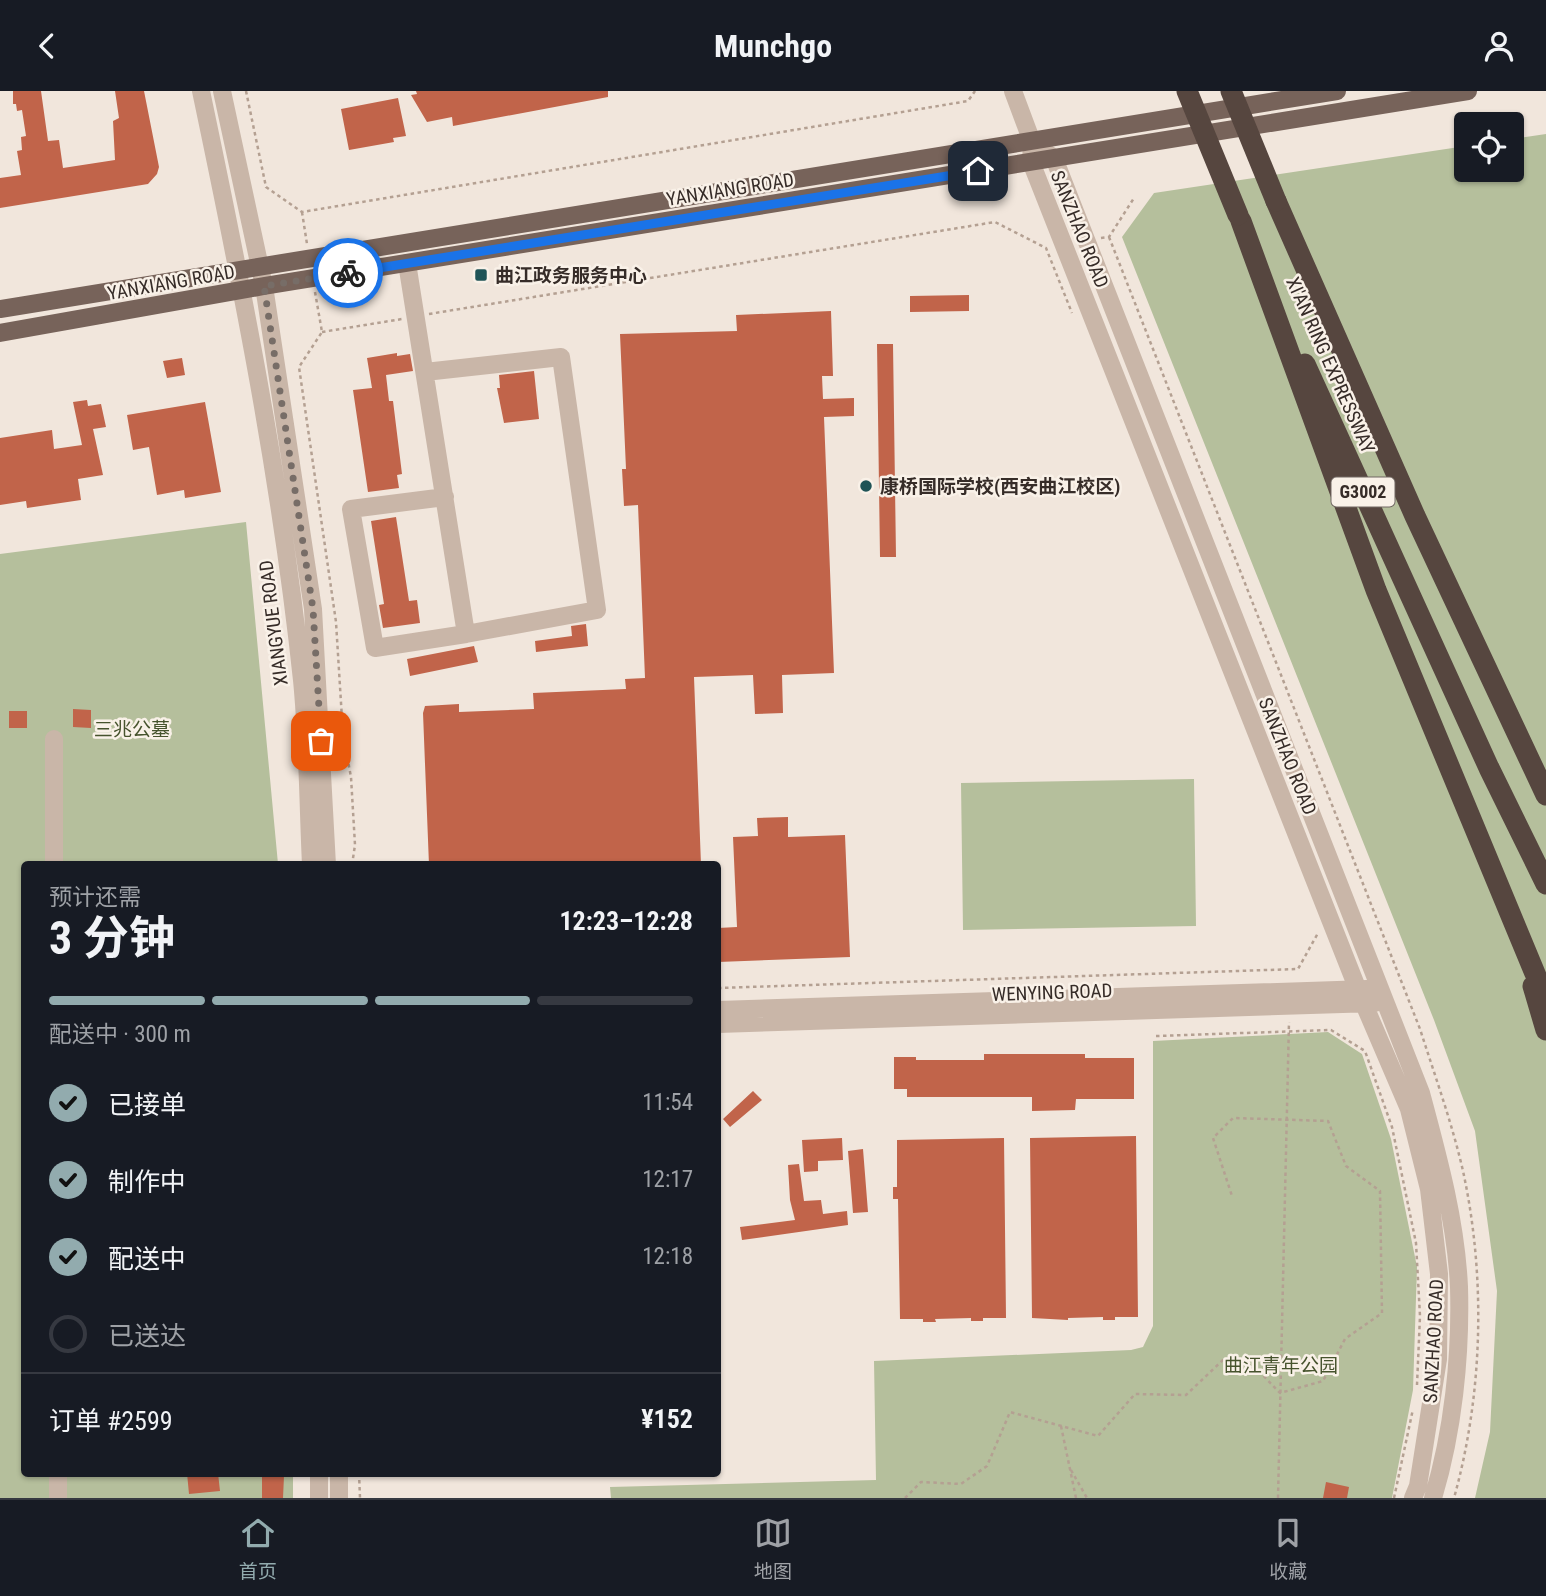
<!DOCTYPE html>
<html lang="zh">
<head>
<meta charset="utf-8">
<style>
	body { margin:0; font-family:"Roboto Condensed","Noto Sans SC",sans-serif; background:#242831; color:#f1f3f6; height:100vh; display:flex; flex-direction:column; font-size:26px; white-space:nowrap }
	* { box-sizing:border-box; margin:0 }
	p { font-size:23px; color:#9ea1a6 }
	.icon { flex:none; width:38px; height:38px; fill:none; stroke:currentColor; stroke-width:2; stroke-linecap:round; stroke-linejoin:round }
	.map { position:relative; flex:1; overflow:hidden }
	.details { position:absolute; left:21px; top:770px; width:700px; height:616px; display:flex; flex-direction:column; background:#171b24; border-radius:7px; box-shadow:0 2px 5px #0004 }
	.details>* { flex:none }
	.fabs { position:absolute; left:1454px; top:21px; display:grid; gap:14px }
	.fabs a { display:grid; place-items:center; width:70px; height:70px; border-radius:7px; background:#171b24; box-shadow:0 2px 5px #0004; font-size:35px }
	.pin { position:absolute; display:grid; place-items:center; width:60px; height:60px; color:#fff; margin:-30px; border-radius:14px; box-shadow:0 4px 10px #0006 }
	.courier { position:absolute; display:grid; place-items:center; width:70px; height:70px; margin:-35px; border:5px solid #1a73e8; border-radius:50%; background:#fff; color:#222; box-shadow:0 2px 9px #0007 }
	.headline em { font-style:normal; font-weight:700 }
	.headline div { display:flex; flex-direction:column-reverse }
	.headline { display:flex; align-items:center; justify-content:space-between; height:119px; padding:0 28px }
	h1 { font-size:46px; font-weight:700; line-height:52px }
	.bar { display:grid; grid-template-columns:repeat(4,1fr); gap:10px 7px; align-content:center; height:84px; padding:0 28px }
	.bar i { height:9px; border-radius:5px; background:#363941 }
	.bar .selected { background:#92abae }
	.bar p { grid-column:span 4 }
	.line { display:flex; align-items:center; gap:18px; padding:0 28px; border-top:2px solid #363941 }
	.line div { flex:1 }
	ol { padding:0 28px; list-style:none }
	li { display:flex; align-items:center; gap:21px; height:77px }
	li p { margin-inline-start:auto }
	li .icon { padding:7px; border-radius:50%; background:#92abae; color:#111; stroke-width:4 }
	li:last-child { color:#9ea1a6 }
	li i { width:38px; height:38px; border:4px solid #363941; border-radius:50% }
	header { display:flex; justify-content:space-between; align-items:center; height:91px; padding:0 28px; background:#171b24; font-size:32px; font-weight:700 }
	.tab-bar { display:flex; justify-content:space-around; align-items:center; height:98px; border-top:2px solid #363941; background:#171b24; font-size:19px; color:#9ea1a6 }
	.tab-bar a { display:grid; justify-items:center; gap:4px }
	.tab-bar .selected { color:#92abae }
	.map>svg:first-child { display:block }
	.green { fill:#b5bf9c }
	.building { fill:#c1644a }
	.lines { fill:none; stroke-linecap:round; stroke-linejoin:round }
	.path { stroke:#b4a092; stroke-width:2.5; stroke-dasharray:3.5 3.5; stroke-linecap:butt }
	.minor { stroke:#c9b6a8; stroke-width:18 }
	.major { stroke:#77635a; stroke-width:18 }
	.highway { stroke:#56463f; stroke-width:21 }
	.highway-bridge { stroke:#56463f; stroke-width:21 }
	.done { stroke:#776d67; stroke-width:7; stroke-dasharray:0 12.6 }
	.route { stroke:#1a73e8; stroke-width:9 }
	.poi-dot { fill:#1f5356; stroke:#f9f1e8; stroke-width:2.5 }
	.labels { text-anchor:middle; stroke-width:5; stroke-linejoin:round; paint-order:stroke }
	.shield { fill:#f9f1e8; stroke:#706762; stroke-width:2 }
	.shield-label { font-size:18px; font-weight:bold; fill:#362c28 }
	.street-label { font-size:19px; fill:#362c28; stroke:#f9f1e8 }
	.poi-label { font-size:19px; font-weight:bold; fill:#362c28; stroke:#f9f1e8; text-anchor:start }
	.park-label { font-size:19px; fill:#46532d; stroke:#f9f1e8 }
</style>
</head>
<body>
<header><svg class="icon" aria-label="back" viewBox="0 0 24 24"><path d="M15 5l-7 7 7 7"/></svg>Munchgo<svg class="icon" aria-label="person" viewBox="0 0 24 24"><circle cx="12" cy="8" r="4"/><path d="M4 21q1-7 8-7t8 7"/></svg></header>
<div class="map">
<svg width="1546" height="1407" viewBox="0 0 1546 1407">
	<rect width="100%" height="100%" fill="#f1e6dc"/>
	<path class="green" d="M1546,43V1407H1475L1490,1341L1497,1200L1475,1040L1434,929L1122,146L1154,102L1466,55V79H1512V48Z
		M246,431L278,773L24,774V1382L293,1383V1407H0V463Z
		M1194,688L1196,835L963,839L961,692Z
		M1328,941L1362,963L1391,1048L1417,1176L1413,1299L1392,1407H611L610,1396L876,1389L874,1270L1131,1259L1143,1256L1153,1235V950Z"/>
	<path class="building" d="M13,0H41L48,50L59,49L63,77L115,69L113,30L119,27L115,0H144L159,76L157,83L148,93L0,117V87L21,84L17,60L22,59L21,46L26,45L22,19L17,20L16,13H13Z
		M416,0H608V6L453,35L452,26L427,31L411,4L417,3Z
		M398,7L406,45L393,47L394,51L349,59L341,18Z
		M969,204V220L910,221V205Z
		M831,220L833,285H822L823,308L854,307V325L824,326L834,582L782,584L783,622L755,623L753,584L694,586L701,774H429L423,622L425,615L459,613V621L534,618L533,602L626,598L625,588L645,587L638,414L624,415L622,378H626L620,243L737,240L736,224Z
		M877,253H893L896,466H880Z
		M397,262V265L410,263L413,280L386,284L389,310H393L402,383L397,384L399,397L368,401L353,299L372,297L367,267Z
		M182,267L185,284L167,287L163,270Z
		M534,280L539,328L504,332L497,297H500L499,284Z
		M87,309L88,315L101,313L106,336L93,338L103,384L78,388L81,409L27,417L26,410L0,414V347L52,339L54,358L82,354L73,311Z
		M205,311L221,401L185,407L184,399L157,404L149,356L133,359L127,324Z
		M396,426L409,510L417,509L420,532L383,537L379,514L384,513L371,430Z
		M586,533L588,555L536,561L535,550L572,545L571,535Z
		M474,555L478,571L410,585L407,568Z
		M73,618L91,619V637L73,636Z
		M9,620H27V637H9Z
		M788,726V746L845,744L850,866L718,871V837L737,836L733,746L758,745L757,727Z
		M984,963H1085V967H1134V1008H1076L1075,1019L1032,1020V1006H907V998H894V966H916V969H984Z
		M753,1000L762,1009L730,1036L723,1028Z
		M1136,1045L1138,1226H1115V1229H1103V1226L1068,1227V1229L1032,1227L1030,1047Z
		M842,1047L843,1069L818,1070V1080L804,1081L802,1049Z
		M1004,1047L1006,1227H983V1230H971V1227L935,1228L936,1231H923V1228H900L898,1108H893V1096H897V1049Z
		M863,1058L868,1121L853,1122L848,1060Z
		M799,1073L804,1110L821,1109L823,1123L847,1120L848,1134L742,1149L740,1136L795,1129L790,1109L788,1074Z
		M187,1382H218L220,1400L189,1403Z
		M262,1385H284L283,1407H262Z
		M1326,1391L1349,1396L1347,1407H1323Z"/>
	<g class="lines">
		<path class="path" d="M246,0L266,96L302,121L968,10L975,0
			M302,121L307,153
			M1109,146L1420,938C1435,985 1452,1032 1463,1080C1486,1186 1483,1303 1454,1407
			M1101,147L1109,146L1134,107
			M315,201L322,241L299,276L336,531L343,644L351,686L355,754L352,774
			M429,223L995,131L1046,157L1072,222
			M322,241L402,228
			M718,897L1298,878L1318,842
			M1156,945L1331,939L1365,960L1392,1036L1416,1152L1420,1225L1417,1294
			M1061,1335L1076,1407
			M1071,1379L1087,1407
			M359,1382L360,1407
			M905,1407L921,1391L961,1393L987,1375L1010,1321L1098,1345L1135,1303L1186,1304L1224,1268L1255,1276L1280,1302L1323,1290L1345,1248L1382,1222L1380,1100L1346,1075L1328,1030L1233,1027L1213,1047L1232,1105
			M1278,1407L1289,931
			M1394,1407L1413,1318"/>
		<path class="minor" d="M201,0C242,195 281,390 302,589C308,650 308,712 311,774
			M222,0L264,195L313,518L327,774
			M1013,0L1032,51L1031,71L1358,899L1409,1018L1429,1098L1439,1183L1438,1268L1418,1395L1413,1407
			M1044,60L1054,67L1421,1002C1438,1065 1456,1130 1459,1196C1461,1265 1453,1341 1433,1407
			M407,172L466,543L597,519L561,266L425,281
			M445,406L351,418L375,557L466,543
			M54,648V774
			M718,919L1367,898
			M718,933L1375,912
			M58,1382V1407
			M319,1382V1407
			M339,1382V1407"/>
		<path class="major" d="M0,218L1337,0
			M0,242L264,195L1468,0"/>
		<path class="highway" d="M1276,110L1415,425L1546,704
			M1241,130L1376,499L1546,909
			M1305,273L1489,677L1546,793
			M1533,895L1546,939"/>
		<path class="highway-bridge" d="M1187,0L1238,124
			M1231,0L1276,110"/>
	</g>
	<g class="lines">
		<path class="done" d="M321,650L313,518L264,195L348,182"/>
		<path class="route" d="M348,182L978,80"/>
	</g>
	<g class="poi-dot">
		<rect x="474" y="177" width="14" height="14" rx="3.5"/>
		<circle cx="866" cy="395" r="7"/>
	</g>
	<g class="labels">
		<rect class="shield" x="1331.5" y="386.5" width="63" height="29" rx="5"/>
		<g class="shield-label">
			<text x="1363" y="407">G3002</text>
		</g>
		<g class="street-label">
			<text transform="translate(730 98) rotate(-9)" y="7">YANXIANG ROAD</text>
			<text transform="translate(1080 138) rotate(68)" y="7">SANZHAO ROAD</text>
			<text transform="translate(171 191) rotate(-10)" y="7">YANXIANG ROAD</text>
			<text transform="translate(1331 274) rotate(66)" y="7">XI'AN RING EXPRESSWAY</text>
			<text transform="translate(273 532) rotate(-97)" y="7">XIANGYUE ROAD</text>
			<text transform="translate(1288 665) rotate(68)" y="7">SANZHAO ROAD</text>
			<text transform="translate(1052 901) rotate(-2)" y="7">WENYING ROAD</text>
			<text transform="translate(1433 1250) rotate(-87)" y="7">SANZHAO ROAD</text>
		</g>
		<g class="poi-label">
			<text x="495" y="191">曲江政务服务中心</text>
			<text x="880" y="402">康桥国际学校(西安曲江校区)</text>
		</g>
		<g class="park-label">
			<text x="132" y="645">三兆公墓</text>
			<text x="1281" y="1281">曲江青年公园</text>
		</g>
	</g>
</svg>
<div class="fabs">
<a><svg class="icon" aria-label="locate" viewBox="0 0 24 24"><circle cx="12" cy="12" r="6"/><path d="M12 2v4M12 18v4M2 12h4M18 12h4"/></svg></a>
</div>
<div class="pin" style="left:321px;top:650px;background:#ea580c"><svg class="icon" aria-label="bag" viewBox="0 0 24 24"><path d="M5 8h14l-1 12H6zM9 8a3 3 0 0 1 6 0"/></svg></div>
<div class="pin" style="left:978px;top:80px;background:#1f2937"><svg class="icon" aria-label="home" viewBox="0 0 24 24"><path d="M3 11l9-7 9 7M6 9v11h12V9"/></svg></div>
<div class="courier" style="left:348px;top:182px"><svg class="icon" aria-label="bike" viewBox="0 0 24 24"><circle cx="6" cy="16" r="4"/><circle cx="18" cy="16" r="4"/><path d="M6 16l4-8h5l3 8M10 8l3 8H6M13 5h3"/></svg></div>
<section class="details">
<div class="headline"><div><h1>3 分钟</h1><p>预计还需</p></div><em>12:23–12:28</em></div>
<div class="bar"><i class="selected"></i><i class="selected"></i><i class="selected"></i><i></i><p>配送中 · 300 m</p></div>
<ol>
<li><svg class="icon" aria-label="check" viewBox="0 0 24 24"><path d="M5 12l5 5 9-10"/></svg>已接单<p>11:54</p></li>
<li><svg class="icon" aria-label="check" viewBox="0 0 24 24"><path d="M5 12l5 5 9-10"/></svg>制作中<p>12:17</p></li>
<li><svg class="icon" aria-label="check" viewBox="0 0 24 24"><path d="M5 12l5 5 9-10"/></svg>配送中<p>12:18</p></li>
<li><i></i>已送达</li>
</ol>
<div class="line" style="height:91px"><div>订单 #2599</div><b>¥152</b></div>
</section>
</div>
<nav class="tab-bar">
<a class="selected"><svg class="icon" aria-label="home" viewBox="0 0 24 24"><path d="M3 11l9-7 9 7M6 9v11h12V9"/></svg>首页</a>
<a><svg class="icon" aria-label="map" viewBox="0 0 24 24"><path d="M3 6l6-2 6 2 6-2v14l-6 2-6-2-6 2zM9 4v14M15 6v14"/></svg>地图</a>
<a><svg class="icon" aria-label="saved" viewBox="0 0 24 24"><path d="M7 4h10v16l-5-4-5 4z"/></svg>收藏</a>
</nav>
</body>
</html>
